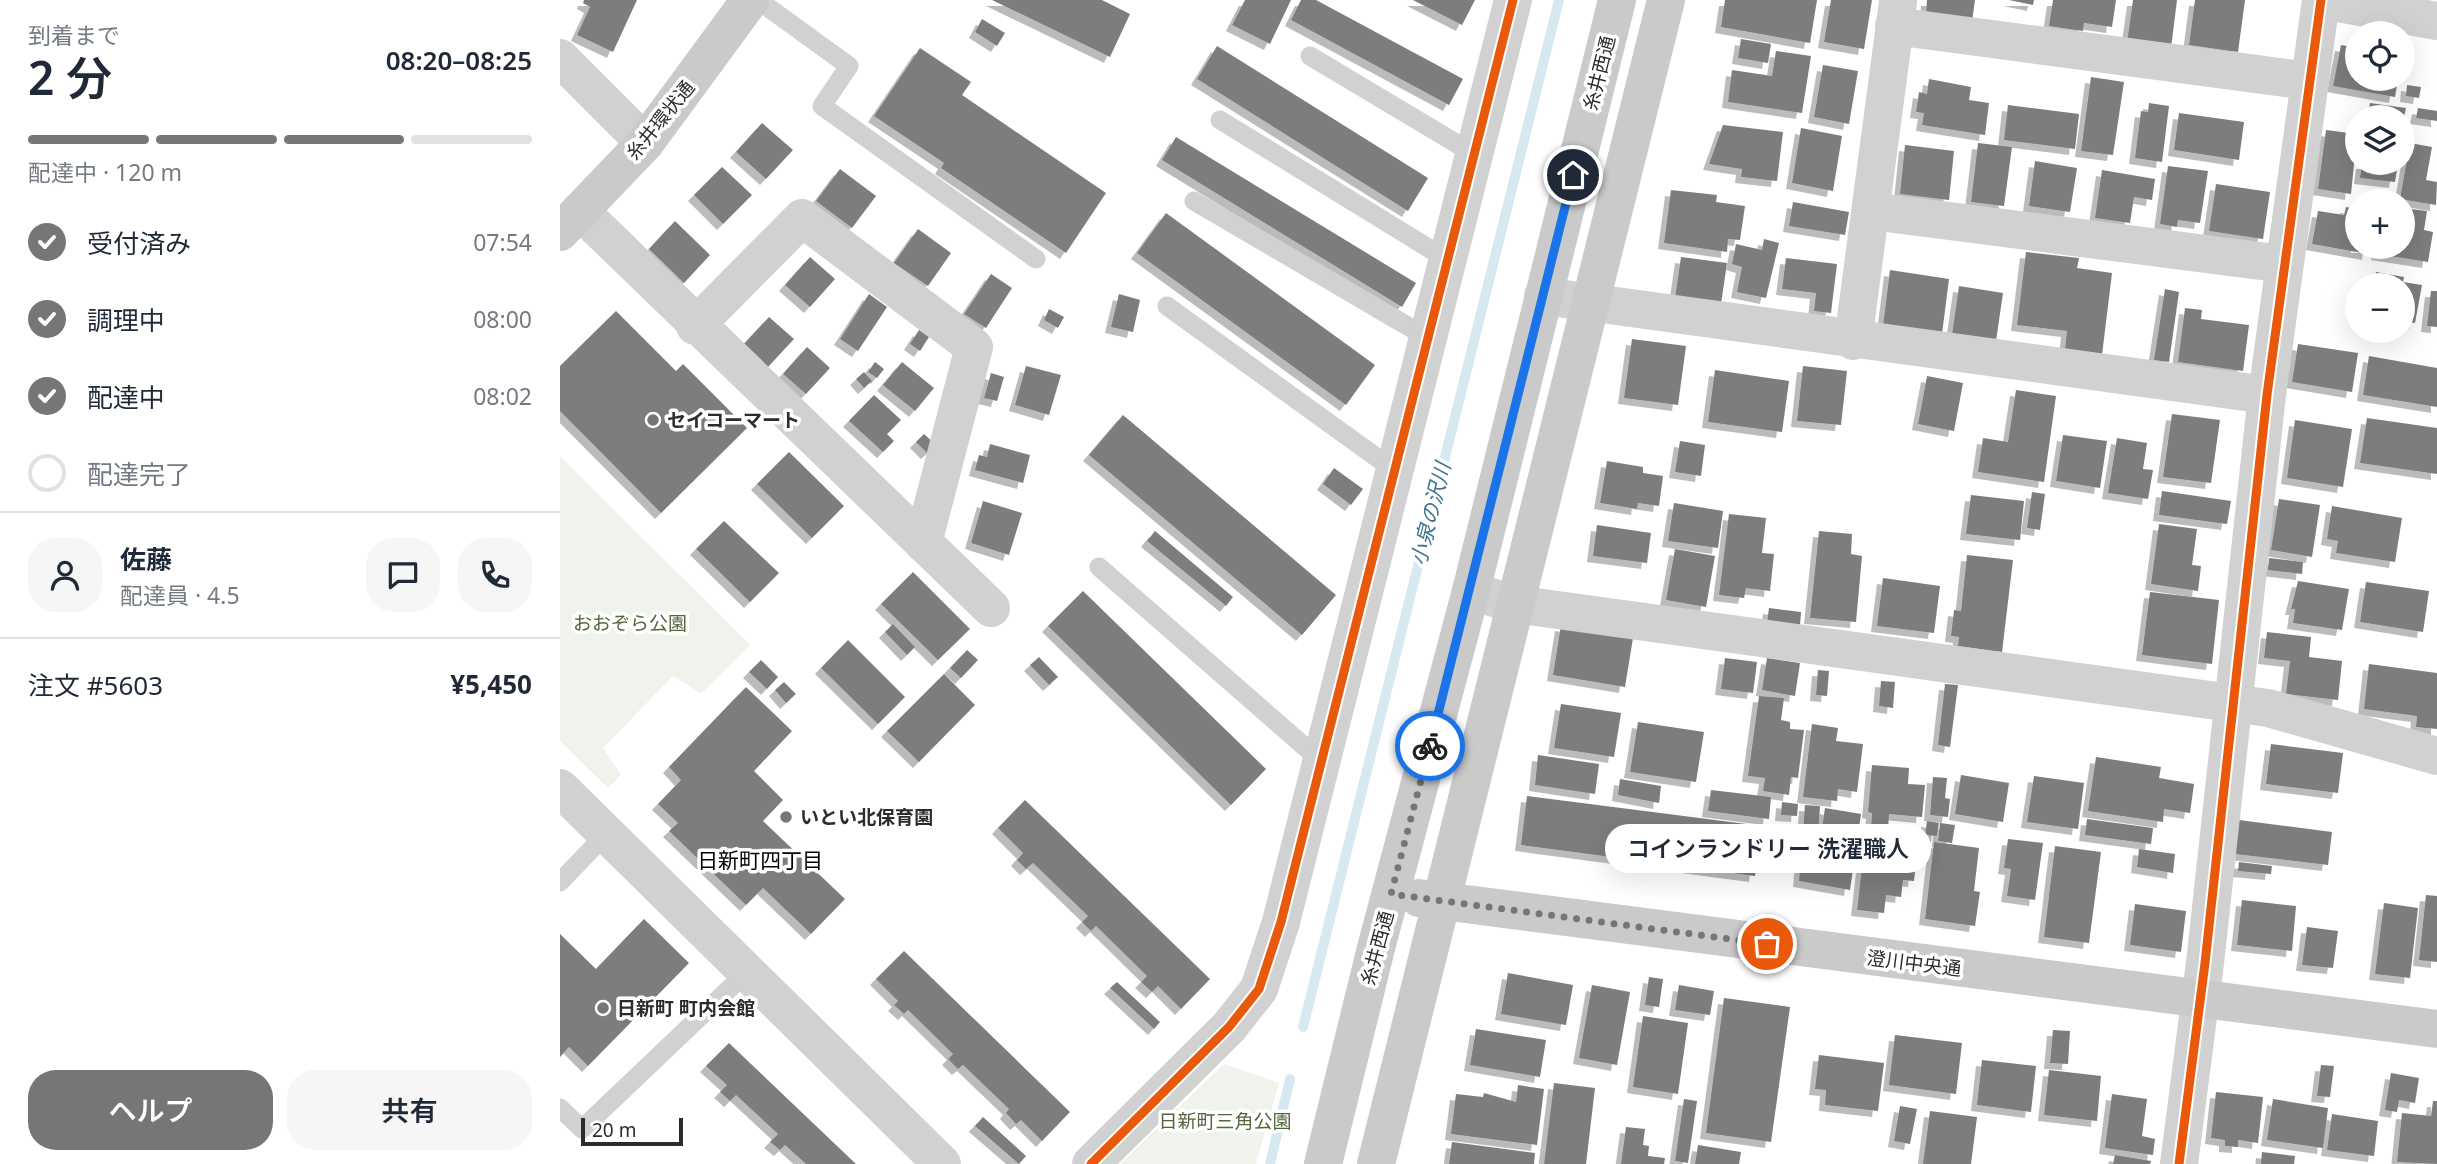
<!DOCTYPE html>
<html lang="ja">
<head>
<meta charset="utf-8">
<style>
	body { margin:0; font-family:"Noto Sans","Noto Sans JP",sans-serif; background:#f6f6f7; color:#1f2937; height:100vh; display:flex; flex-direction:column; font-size:26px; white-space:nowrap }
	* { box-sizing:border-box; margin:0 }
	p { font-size:23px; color:#747a83 }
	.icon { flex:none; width:38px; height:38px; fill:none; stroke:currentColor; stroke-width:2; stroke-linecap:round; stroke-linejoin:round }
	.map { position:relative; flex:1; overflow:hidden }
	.drawer { display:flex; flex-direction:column; background:#fff; width:560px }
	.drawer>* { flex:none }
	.controls { position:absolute; left:1785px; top:21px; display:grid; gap:14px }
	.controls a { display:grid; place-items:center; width:70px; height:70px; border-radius:50%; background:#fff; box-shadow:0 7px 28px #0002; font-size:35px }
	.scale { position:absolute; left:21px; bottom:18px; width:102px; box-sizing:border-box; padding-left:7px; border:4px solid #2c2c2c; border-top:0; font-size:19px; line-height:24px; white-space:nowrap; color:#2c2c2c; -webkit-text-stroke:5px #fff; paint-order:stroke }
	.pin { position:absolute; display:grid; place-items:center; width:60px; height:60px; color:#fff; margin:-30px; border:4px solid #fff; border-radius:50%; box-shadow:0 2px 7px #0007 }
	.courier { position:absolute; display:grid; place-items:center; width:70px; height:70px; margin:-35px; border:5px solid #1a73e8; border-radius:50%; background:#fff; color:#222; box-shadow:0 2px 9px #0007 }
	.bubble { position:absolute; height:49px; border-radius:24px; background:#fff; box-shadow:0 7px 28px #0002; font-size:23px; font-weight:600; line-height:49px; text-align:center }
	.summary em { font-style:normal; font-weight:600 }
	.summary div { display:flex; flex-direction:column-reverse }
	.summary { display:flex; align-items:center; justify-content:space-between; height:119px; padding:0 28px }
	h1 { font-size:46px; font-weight:600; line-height:52px }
	.bar { display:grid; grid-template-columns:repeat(4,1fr); gap:10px 7px; align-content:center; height:84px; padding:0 28px }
	.bar i { height:9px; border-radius:5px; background:#e0e1e3 }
	.bar .selected { background:#767676 }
	.bar p { grid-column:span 4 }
	.line { display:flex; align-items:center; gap:18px; padding:0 28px; border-top:2px solid #e0e1e3 }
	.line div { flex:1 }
	.round { display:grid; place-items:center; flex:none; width:74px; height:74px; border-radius:28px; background:#f6f6f7 }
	ol { padding:0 28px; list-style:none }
	li { display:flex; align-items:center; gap:21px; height:77px }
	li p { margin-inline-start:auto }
	li .icon { padding:7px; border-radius:50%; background:#767676; color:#fff; stroke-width:4 }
	li:last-child { color:#747a83 }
	li i { width:38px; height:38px; border:4px solid #e0e1e3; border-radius:50% }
	.primary-button { display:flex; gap:14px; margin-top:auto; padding:14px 28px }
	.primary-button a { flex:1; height:80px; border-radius:28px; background:#767676; color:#fff; font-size:28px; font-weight:600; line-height:80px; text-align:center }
	.primary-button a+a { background:#f6f6f7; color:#1f2937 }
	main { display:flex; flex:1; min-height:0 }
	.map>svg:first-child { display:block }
	.green { fill:#f0f3eb }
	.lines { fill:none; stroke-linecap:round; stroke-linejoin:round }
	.stream { stroke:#d7e9f0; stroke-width:10 }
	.building { fill:#7d7d7d; filter:url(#shadow) }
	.lane { stroke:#d1d1d1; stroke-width:19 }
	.street { stroke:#d1d1d1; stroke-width:38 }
	.secondary { stroke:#cacaca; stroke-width:38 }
	.cycleway-casing { stroke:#fff; stroke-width:13 }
	.cycleway { stroke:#e8590c; stroke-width:9 }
	.done { stroke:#767676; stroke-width:7; stroke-dasharray:0 12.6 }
	.route { stroke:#1a73e8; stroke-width:9 }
	.poi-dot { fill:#767676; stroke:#fff; stroke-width:2.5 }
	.labels { text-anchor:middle; stroke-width:7; stroke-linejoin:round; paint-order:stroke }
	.street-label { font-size:19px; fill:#2c2c2c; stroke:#fff }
	.poi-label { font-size:19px; font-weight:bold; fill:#2c2c2c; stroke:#fff; text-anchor:start }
	.park-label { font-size:19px; fill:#53663b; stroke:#fff }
	.water-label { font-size:21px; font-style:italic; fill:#3d748c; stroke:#fff }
	.neighbourhood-label { font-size:21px; fill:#000; stroke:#fff }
</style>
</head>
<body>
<main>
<section class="drawer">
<div class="summary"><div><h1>2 分</h1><p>到着まで</p></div><em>08:20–08:25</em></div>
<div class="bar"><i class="selected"></i><i class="selected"></i><i class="selected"></i><i></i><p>配達中 · 120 m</p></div>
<ol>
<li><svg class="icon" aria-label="check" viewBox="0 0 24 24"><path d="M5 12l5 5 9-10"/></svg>受付済み<p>07:54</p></li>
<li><svg class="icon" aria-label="check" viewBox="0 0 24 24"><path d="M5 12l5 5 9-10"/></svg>調理中<p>08:00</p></li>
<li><svg class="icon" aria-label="check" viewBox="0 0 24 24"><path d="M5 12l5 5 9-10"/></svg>配達中<p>08:02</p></li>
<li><i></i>配達完了</li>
</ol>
<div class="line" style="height:126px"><a class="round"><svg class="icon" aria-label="person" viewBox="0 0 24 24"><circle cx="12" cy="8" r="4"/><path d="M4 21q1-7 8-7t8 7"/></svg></a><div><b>佐藤</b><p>配達員 · 4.5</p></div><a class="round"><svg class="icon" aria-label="chat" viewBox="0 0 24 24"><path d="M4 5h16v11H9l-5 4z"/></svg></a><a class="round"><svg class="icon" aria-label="phone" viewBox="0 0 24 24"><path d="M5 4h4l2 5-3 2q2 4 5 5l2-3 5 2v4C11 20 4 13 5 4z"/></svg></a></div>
<div class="line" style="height:91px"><div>注文 #5603</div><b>¥5,450</b></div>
<div class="primary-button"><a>ヘルプ</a><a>共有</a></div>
</section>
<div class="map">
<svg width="1877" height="1164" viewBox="0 0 1877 1164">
	<defs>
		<filter id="shadow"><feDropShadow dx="-6" dy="6" stdDeviation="0" flood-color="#0004"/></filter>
	</defs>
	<rect width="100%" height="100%" fill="#fff"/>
	<path class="green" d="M0,456L190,645L141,694L113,676L43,748L61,775L48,788L0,741Z
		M664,1064L719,1083L696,1164H560Z"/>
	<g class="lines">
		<path class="stream" d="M743,1027L999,0
			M710,1164L730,1079"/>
	</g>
	<path class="building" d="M24,0H77L53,52L17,35L30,7L23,3Z
		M432,0H542L570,14L550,57Z
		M685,0H731L710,44L672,25Z
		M741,0H756L903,79L889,105L731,20Z
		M853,0H915L902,25Z
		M1165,0H1257L1250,43L1161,27Z
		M1271,0H1312L1304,49L1264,42Z
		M1367,0H1415L1412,22L1366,15Z
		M1449,0H1474L1473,5Z
		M1493,0H1556L1552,27L1524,23L1523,31L1489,26Z
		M1573,0H1617L1611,48L1567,43Z
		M1635,0H1685L1678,52L1629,45Z
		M422,19L445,33L437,46L415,32Z
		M1181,39L1211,44L1208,63L1178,58Z
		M1781,45L1797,48V79H1838L1835,97L1773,86Z
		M657,46L868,178L848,211L637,79Z
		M360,48L411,82L402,95L546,193L506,253L381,168L384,163L314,116Z
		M1216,51L1251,56L1242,113L1168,102L1172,70L1212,76Z
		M1263,65L1298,71L1289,124L1254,117Z
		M1531,77L1564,82L1553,155L1521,151Z
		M1369,79L1411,87L1409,100L1429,103L1425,135L1362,125L1364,113L1356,112L1359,92L1367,94Z
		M1847,85L1861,87L1859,98L1846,96Z
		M1589,103L1609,106L1602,162L1575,158L1581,111L1588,112Z
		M1810,103L1846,108L1844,117H1808Z
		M1448,105L1519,114L1515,149L1444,140Z
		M1858,108L1877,111V121L1856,118Z
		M1619,113L1684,122L1679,160L1614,150Z
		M202,123L233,150L206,179L176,152Z
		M1163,125L1223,132L1217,181L1181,177L1182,169L1149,164Z
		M1241,128L1282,136L1273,191L1232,183Z
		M1766,130L1797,134L1791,194L1758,189Z
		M616,137L856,283L842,307L602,160Z
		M1418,143L1452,147L1444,206L1411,202Z
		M1850,143L1872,147L1866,180L1877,182L1876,205L1840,199Z
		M1345,145L1394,151L1389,200L1340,194Z
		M1475,161L1517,168L1510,212L1469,206Z
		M1802,163H1838L1835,182L1800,178Z
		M1608,166L1648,171L1640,223L1618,220L1617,227L1600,224Z
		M162,167L192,195L163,224L134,195Z
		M280,169L316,196L292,228L256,201Z
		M1542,170L1595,179L1592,200L1574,197L1570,223L1535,218Z
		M1656,184L1710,192L1703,239L1649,231Z
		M1111,190L1157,195L1156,202L1185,206L1180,240L1168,239L1167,252L1104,243Z
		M1233,202L1289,212L1285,235L1229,226Z
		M1786,207L1797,209V247H1809L1808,254L1752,244L1758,211L1784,215Z
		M1843,208L1867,211L1864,230L1873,232L1868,262L1817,254L1818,247H1843Z
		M606,213L815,365L786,405L577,253Z
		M115,221L150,255L124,283L89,249Z
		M358,229L391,253L368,286L334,263Z
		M1204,239L1219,243L1206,298L1177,292L1182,267L1172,264L1176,244L1202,250Z
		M1466,252L1519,258L1517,268L1552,273L1542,355L1505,350L1507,331L1457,325Z
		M250,257L275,279L250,307L225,285Z
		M1121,257L1167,263L1161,304L1115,298Z
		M1226,258L1277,264L1271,313L1254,311L1256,293L1222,289Z
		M1330,270L1389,279L1382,334L1323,326Z
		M1816,272L1844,277L1843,282L1862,285L1855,323L1843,321V285H1814Z
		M431,274L452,288L426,328L404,314Z
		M1399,286L1443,293L1436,341L1392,335Z
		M1605,289L1619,292L1609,362L1594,360Z
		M1871,291H1877V327L1867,326Z
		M309,294L327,307L298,351L280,339Z
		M559,294L580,300L573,332L551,327Z
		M1625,308L1642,310L1641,319L1689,325L1683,371L1618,362Z
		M489,309L504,317L498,328L484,320Z
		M56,311L116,371L123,364L187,428L101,513L0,411V366Z
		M209,317L234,339L207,368L182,346Z
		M359,330L369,337L360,351L350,344Z
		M1072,339L1126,346L1118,405L1064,398Z
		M1738,344L1798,353L1792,392L1732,382Z
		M247,347L270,368L246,394L223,374Z
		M1809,356L1877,368V407L1803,395Z
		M315,362L324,369L317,378L308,372Z
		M342,362L374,388L355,411L323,385Z
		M466,366L501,375L489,415L455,405Z
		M1243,366L1287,371L1281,425L1237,421Z
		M1155,370L1229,381L1222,432L1148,422Z
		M304,372L312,381L304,388L296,379Z
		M431,373L444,377L437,401L424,398Z
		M1367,376L1403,383L1394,431L1358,424Z
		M1456,390L1496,396L1484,482L1418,472L1423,438L1448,442Z
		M314,395L341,420L327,434L334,441L323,452L289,421Z
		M1612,414L1660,420L1651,483L1603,477Z
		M563,415L776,595L742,635L529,455Z
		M1807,418L1877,428V474L1800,463Z
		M1735,420L1792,429L1783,487L1727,478Z
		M364,434L376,445L367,453L356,442Z
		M1503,435L1547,441L1540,488L1496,481Z
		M1557,438L1587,443L1583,469L1593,470L1588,499L1548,493Z
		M1120,441L1145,445L1141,476L1115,472Z
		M430,444L470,455L463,483L415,470L419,455L427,457Z
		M229,452L284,506L252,538L197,484Z
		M1047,461L1083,467V473L1103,476L1099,506L1078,503L1077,509L1040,503Z
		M774,468L803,489L791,505L763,484Z
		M1602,491L1671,501L1667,524L1599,515Z
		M1472,492L1485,494L1480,530L1467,528Z
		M1411,495L1464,501L1460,540L1406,534Z
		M1719,499L1760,505L1752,557L1711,550Z
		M423,501L462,513L449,555L411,543Z
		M1114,503L1163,511L1158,548L1108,541Z
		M1772,506L1842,518L1835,562L1776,553L1778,541L1767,539Z
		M1169,514L1206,518L1202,553L1214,554L1210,591L1186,588L1184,598L1159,595Z
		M164,521L219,573L190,602L136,549Z
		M1599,524L1637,529L1632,565L1641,566L1638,591L1591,584Z
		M1037,525L1091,533L1087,563L1033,556Z
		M595,531L673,597L666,606L587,541Z
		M1259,531L1292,534L1291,554L1302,556L1296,622L1250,618Z
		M1115,549L1155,556L1146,607L1106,600Z
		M1407,555L1453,560L1442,652L1398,646L1399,637L1391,636L1394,610L1401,611Z
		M1709,558L1743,562L1742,574L1708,570Z
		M353,572L410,629L378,660L321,604Z
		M1323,578L1380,586L1374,633L1317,626Z
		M1738,581L1789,589L1782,630L1733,623L1735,609H1731Z
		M1806,582L1869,591L1863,632L1800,622Z
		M523,591L706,769L671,805L488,626Z
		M1590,592L1659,600L1652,664L1582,655Z
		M1209,608L1241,612L1240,626L1207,623Z
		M333,624L355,647L347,655L325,632Z
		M1001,625L1073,638L1065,687L993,675Z
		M1707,632L1751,637L1749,657L1782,661L1778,700L1726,694L1730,661L1704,658Z
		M288,640L345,697L318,724L261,668Z
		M407,650L418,660L401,678L390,668Z
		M479,657L498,677L489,685L470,665Z
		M1165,658L1197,662L1193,693L1161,689Z
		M1207,658L1240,663L1235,696L1202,690Z
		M201,660L218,677L207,689L189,672Z
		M1809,664L1877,673V729L1856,727L1857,716L1804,709Z
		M1258,670L1269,671L1267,696L1256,695Z
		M384,674L415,705L359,762L327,731Z
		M1321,681L1335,682L1333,708L1319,706Z
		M224,682L236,694L226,703L215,690Z
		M1385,684L1398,685L1390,747L1378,745Z
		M186,687L232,731L194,771L223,800L203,821L285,899L251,934L203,888L186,905L109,831L118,823L98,804L121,780L109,767Z
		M1199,696L1224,698L1221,720L1230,722V729L1244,730L1238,778L1231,777L1229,795L1203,791L1205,778L1188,776Z
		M1001,704L1061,713L1054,757L994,748Z
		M1078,722L1144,732L1136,782L1070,772Z
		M1252,724L1278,728L1276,741L1303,744L1297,792L1278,789L1277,801L1243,797Z
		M1711,744L1783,753L1778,793L1706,784Z
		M978,755L1039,764L1035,794L975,785Z
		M1536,757L1601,767L1599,778L1634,784L1630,813L1604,809L1603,822L1528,811Z
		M1312,765L1349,768L1348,784L1365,785L1362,817L1329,814L1328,830L1311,828L1312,813L1308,812Z
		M1401,775L1449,783L1443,822L1395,814Z
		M1474,776L1524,783L1518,829L1467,822Z
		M1373,777L1387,778L1385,798L1390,799L1388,817L1370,815Z
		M1060,779L1101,786L1099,803L1058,795Z
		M1151,790L1211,797L1209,819L1148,811Z
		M967,796L1202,826L1195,876L961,845Z
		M465,800L650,979L621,1009L598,986L592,992L581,982L587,976L536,926L531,931L522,922L528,916L473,863L466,869L457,860L463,853L438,828Z
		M1222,802L1238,804L1237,816L1221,815Z
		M1245,805L1260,806L1255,875L1265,808L1301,814L1290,890L1239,881Z
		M1527,819L1593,828L1591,844L1525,835Z
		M1679,820L1772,832L1768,865L1675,854Z
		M1367,821L1379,823L1377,836L1365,835Z
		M1380,823L1395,825L1392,843L1378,841Z
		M1306,833L1348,838L1346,861L1356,862L1354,881L1343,880L1341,897L1326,895L1324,913L1297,910Z
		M1448,839L1483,843L1475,900L1447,896L1451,869L1444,868Z
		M1374,842L1419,848L1414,891L1420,892L1415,926L1365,919Z
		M1495,846L1541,852L1529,943L1484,937Z
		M1579,849L1615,854L1613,873L1577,867Z
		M1679,862L1712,866L1711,874L1678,871Z
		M1866,895L1877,896V962L1859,960Z
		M1682,900L1736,906L1732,951L1677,945Z
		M1824,903L1858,908L1850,978L1815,974Z
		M1575,904L1626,911L1621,952L1570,945Z
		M84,919L129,963L28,1066L9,1047L0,1057V934L36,969Z
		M1747,927L1778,931L1773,968L1742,965Z
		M344,951L510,1112L482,1141L461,1120L456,1124L446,1113L449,1109L403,1065L398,1069L388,1059L393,1054L348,1010L344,1014L334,1005L338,1001L316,979Z
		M948,973L1013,985L1006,1025L941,1014Z
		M1089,977L1103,979L1099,1007L1085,1005Z
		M557,982L600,1022L594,1029L550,988Z
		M1032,985L1070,992L1057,1065L1019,1058Z
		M1119,985L1154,991L1150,1015L1115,1010Z
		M1164,998L1230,1007L1211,1142L1146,1133Z
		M1083,1016L1128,1023L1118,1094L1073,1087Z
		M916,1029L986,1040L980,1077L910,1065Z
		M1493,1030L1510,1031L1508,1064L1490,1063Z
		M1335,1035L1402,1043L1396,1094L1329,1085Z
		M169,1043L296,1164H246L225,1145L220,1150L210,1142L218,1134L176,1095L170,1101L160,1092L167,1085L146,1066Z
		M1259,1055L1324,1063L1318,1111L1265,1105L1266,1090L1255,1089Z
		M1422,1060L1476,1066L1471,1112L1417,1105Z
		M1761,1065L1774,1066L1770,1097L1757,1096Z
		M1489,1070L1541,1076L1537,1121L1484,1115Z
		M1831,1073L1859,1078L1855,1103L1839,1100L1837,1112L1825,1110Z
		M994,1083L1035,1088L1026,1164H984Z
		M958,1085L984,1089L977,1145L891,1134L896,1094L923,1097L924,1093L956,1102Z
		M1656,1092L1703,1097L1698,1143L1678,1140V1147L1665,1146V1140L1651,1138Z
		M1552,1094L1587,1099L1582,1136L1595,1139L1593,1155L1545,1148Z
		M1124,1099L1137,1101L1128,1163L1115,1161Z
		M1713,1099L1768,1108L1763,1148L1707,1140Z
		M1873,1101H1877V1164L1837,1162L1842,1113L1871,1116Z
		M1340,1106L1357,1109L1350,1144L1334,1141Z
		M1370,1111L1417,1117L1411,1164H1363Z
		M1772,1114L1818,1121L1814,1156L1767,1150Z
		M423,1117L466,1156L459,1164L415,1126Z
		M1066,1127L1085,1129L1083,1145L1089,1146L1088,1156L1105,1158L1104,1164H1061Z
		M892,1142L975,1153L974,1164H889Z
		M1138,1145L1181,1152L1179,1164H1135Z
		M1702,1152L1735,1156L1734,1164H1701Z
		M1555,1155L1591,1161L1590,1164H1553Z"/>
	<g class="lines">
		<path class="lane" d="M198,0L289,66L262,106L476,259
			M750,56L914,154
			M660,120L888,260
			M634,201L868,338
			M607,306L834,470
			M539,567L761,761
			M0,882L46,834
			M0,1108L22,1129L187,972"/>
		<path class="street" d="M1762,0L1877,21
			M1334,26L1749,81
			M0,58L85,143
			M20,211L431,608
			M1311,211L1724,264
			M983,296L1707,395
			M135,326L242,218L414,347L363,543
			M1293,341L1338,2
			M911,591L954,604L1708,708L1877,756
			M0,788L382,1164
			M531,1164L669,1027L699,989L721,922L953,0
			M1619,1164L1645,963L1707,395L1761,0"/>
		<path class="secondary" d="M0,232L85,143L190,0
			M859,898L1877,1029
			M763,1164L816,948L911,591L1057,0
			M816,1164L1106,0"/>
		<defs>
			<path id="cycleway" d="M531,1164L669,1027L699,989L721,922L953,0
				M1619,1164L1645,963L1707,395L1761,0"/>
		</defs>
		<use href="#cycleway" class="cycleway-casing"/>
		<use href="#cycleway" class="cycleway"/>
	</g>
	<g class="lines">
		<path class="done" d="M870,746L831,894L1207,944"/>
		<path class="route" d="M870,746L1013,175"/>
	</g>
	<g class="poi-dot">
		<circle cx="93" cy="420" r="7"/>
		<circle cx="226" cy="817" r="7"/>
		<circle cx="43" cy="1008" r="7"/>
	</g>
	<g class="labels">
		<g class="street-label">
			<text transform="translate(1039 73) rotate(-76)" y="7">糸井西通</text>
			<text transform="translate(100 120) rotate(-51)" y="7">糸井環状通</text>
			<text transform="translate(817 948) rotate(-75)" y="7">糸井西通</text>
			<text transform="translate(1354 963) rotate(7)" y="7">澄川中央通</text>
		</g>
		<g class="poi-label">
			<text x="107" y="427">セイコーマート</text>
			<text x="240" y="824">いとい北保育園</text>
			<text x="57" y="1015">日新町 町内会館</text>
		</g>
		<g class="park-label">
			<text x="70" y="630">おおぞら公園</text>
			<text x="665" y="1128">日新町三角公園</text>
		</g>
		<g class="water-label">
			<text transform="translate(871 514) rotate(-76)" y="7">小泉の沢川</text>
		</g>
		<g class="neighbourhood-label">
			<text x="200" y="868">日新町四丁目</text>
		</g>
	</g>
</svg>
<div class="controls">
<a><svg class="icon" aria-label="locate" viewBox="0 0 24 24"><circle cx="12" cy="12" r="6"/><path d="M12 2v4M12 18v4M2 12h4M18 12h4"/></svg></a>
<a><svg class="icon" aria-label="layers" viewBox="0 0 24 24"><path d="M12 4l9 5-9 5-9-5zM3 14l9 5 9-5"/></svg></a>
<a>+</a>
<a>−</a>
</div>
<div class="scale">20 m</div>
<div class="pin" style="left:1207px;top:944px;background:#ea580c"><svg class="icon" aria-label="bag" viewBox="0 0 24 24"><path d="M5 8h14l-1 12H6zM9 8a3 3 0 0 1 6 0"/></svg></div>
<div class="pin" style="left:1013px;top:175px;background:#1f2937"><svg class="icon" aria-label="home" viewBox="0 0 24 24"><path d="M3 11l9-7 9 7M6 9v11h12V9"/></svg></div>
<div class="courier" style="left:870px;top:746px"><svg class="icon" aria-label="bike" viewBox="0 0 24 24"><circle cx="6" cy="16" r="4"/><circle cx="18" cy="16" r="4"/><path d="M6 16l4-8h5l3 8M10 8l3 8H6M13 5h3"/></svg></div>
<div class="bubble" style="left:1045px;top:824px;width:326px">コインランドリー 洗濯職人</div>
</div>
</main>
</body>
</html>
